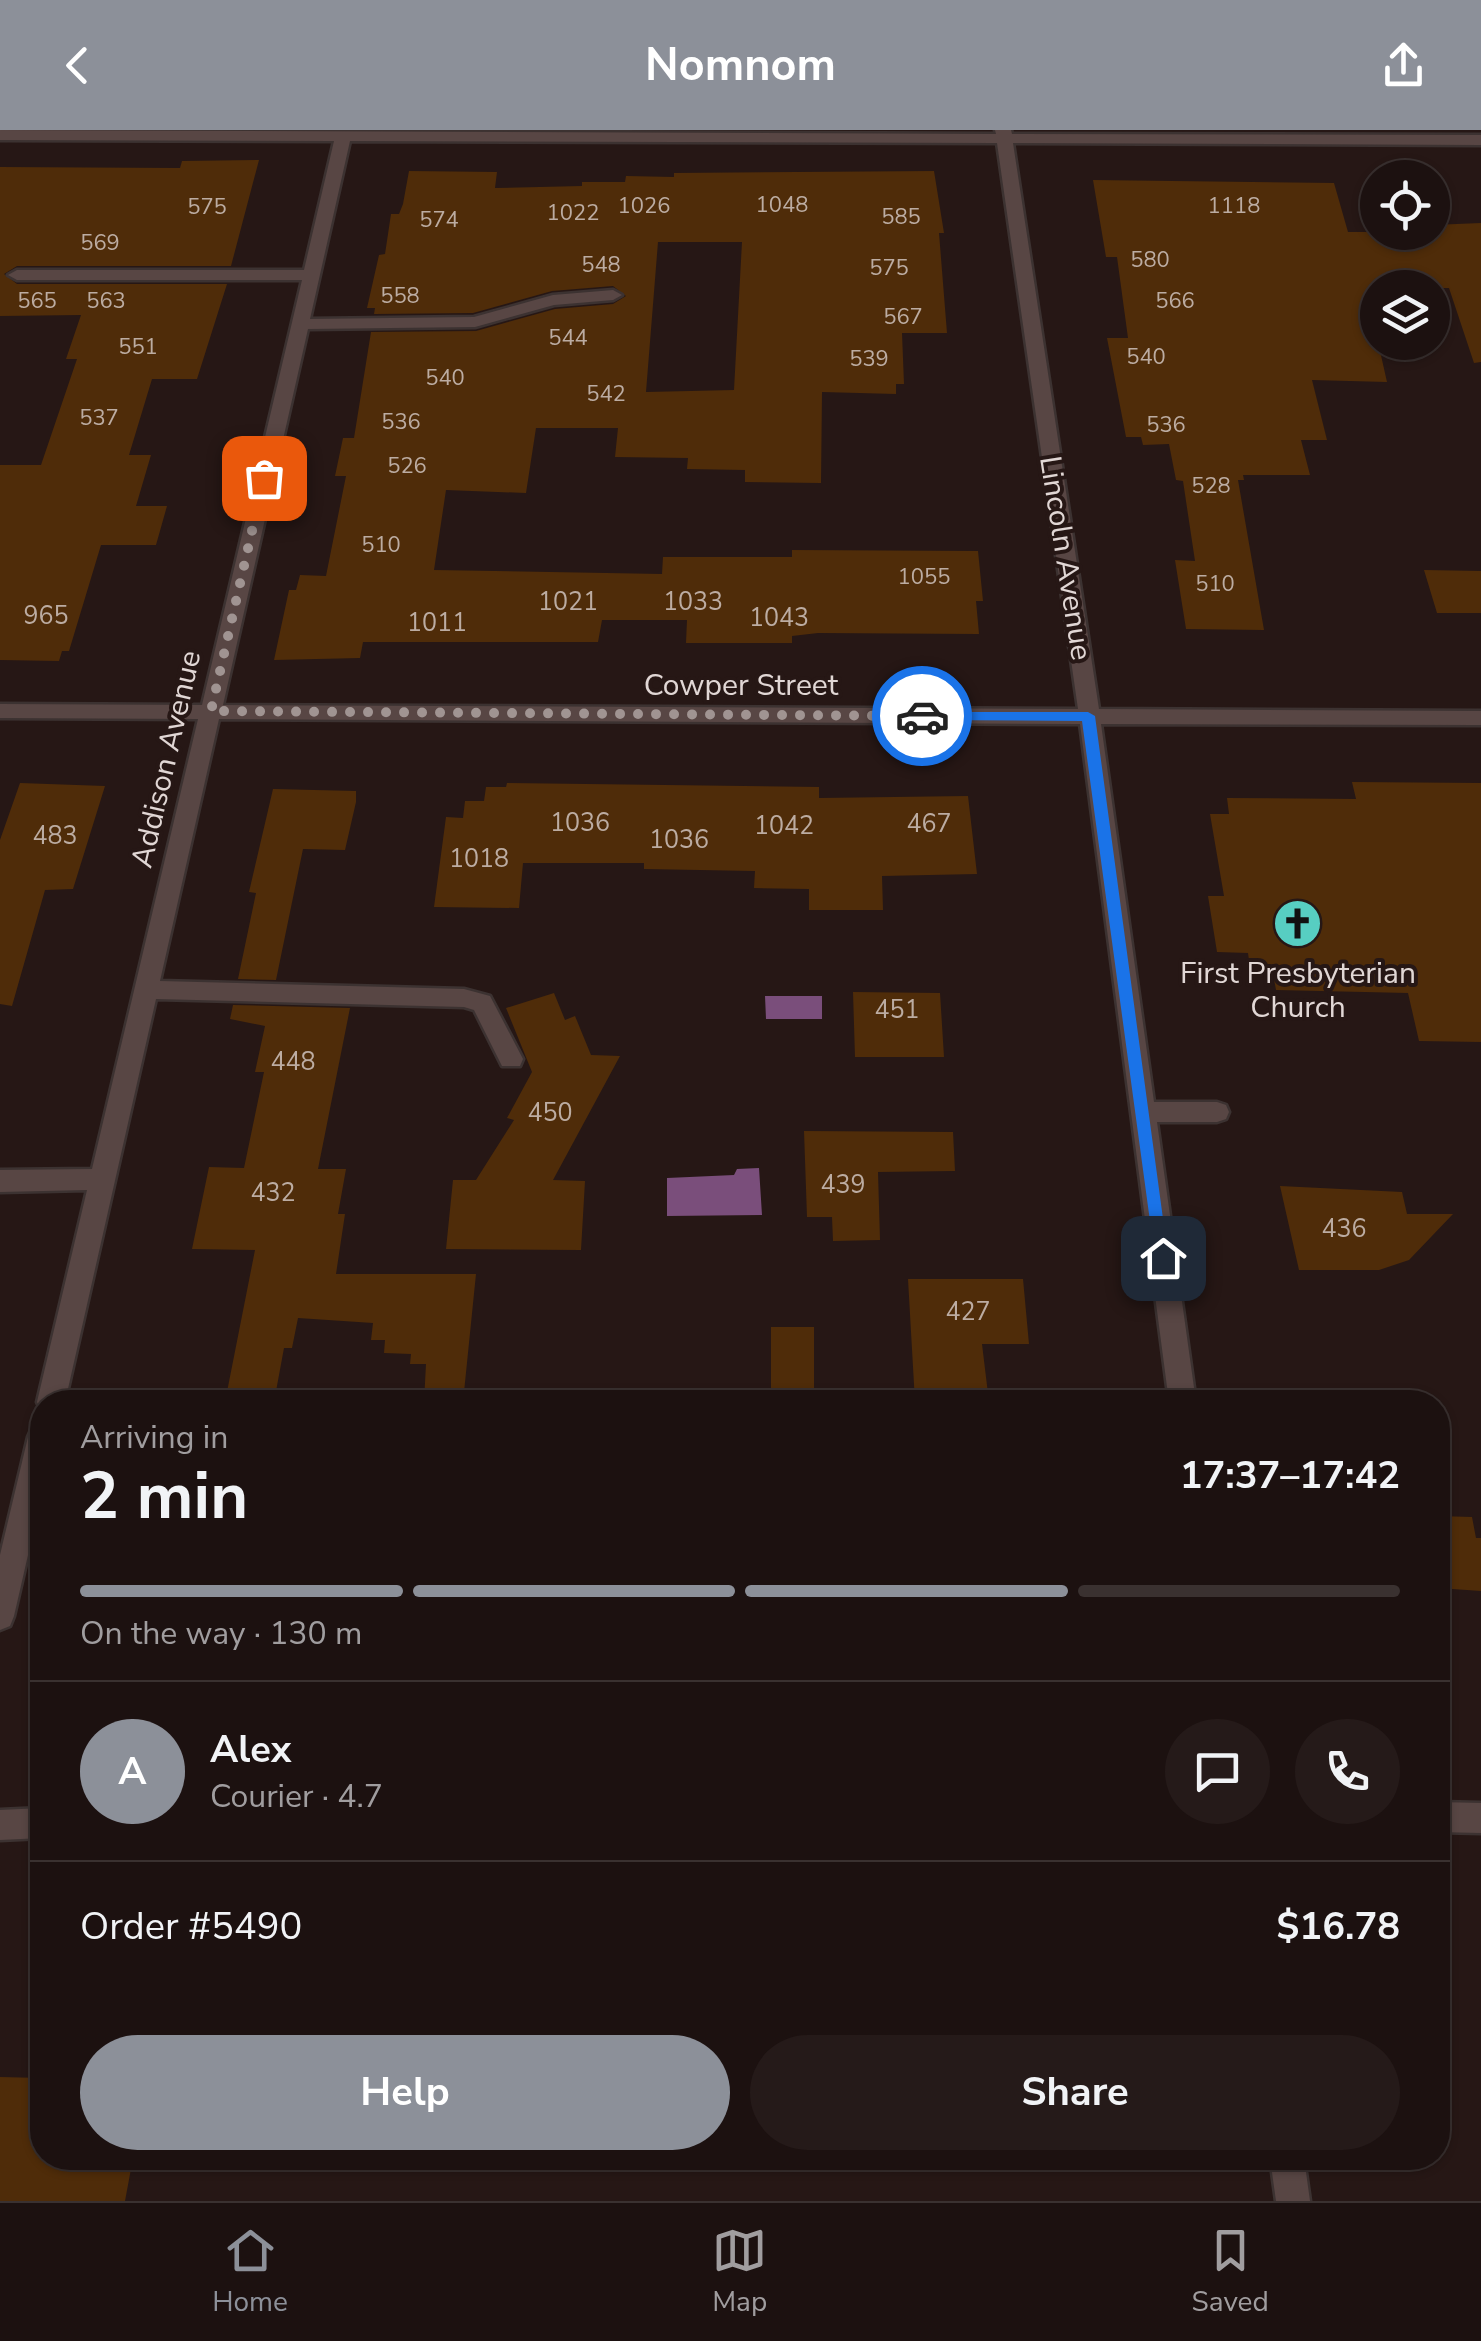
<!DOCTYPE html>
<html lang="en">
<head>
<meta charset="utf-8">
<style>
	body { margin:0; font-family:"Nunito Sans",sans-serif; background:#251a19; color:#f1f3f6; height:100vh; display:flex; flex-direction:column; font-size:38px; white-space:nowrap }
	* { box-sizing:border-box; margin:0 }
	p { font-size:32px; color:#a09d9f }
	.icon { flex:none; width:55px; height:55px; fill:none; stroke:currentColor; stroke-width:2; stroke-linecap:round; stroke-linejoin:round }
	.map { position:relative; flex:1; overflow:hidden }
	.drawer { position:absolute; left:30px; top:1260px; width:1420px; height:780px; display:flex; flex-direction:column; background:#1c1110; border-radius:40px; box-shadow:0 2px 8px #0004,0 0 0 2px #3a3130 }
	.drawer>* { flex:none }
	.buttons { position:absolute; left:1360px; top:30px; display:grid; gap:20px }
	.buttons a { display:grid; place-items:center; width:90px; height:90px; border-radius:50%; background:#1c1110; box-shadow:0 2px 8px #0004,0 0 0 2px #3a3130; font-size:50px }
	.pin { position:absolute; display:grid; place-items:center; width:85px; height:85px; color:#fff; margin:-42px; border-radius:20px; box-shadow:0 5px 15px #0006 }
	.courier { position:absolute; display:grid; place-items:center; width:100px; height:100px; margin:-50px; border:8px solid #1a73e8; border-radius:50%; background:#fff; color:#222; box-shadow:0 2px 12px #0007 }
	.overview em { font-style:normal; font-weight:700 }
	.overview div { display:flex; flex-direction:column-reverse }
	.overview { display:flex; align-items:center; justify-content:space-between; height:170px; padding:0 50px }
	h1 { font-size:65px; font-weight:700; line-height:75px }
	.bar { display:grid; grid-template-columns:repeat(4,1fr); gap:15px 10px; align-content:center; height:120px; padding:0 50px }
	.bar i { height:12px; border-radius:8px; background:#3a3130 }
	.bar .selected { background:#8c9099 }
	.bar p { grid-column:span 4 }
	.line { display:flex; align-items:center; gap:25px; padding:0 50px; border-top:2px solid #3a3130 }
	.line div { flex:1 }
	.round { display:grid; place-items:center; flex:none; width:105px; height:105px; border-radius:52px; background:#251a19 }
	.action { display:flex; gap:20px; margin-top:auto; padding:20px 50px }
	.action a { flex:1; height:115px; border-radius:60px; background:#8c9099; color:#fff; font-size:40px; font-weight:700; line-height:115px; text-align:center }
	.action a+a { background:#251a19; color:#f1f3f6 }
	header { display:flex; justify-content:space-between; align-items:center; height:130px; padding:0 50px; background:#8c9099; color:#fff; font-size:45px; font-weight:700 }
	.tabs { display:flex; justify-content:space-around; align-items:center; height:140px; border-top:2px solid #3a3130; background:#1c1110; font-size:28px; color:#a09d9f }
	.tabs a { display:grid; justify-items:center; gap:5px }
	.tabs .selected { color:#8c9099 }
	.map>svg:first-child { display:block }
	.water { fill:#7a4e7b }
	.building { fill:#4f2c09; fill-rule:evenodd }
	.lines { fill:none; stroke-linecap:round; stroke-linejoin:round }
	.minor-casing { stroke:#3c3231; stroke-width:5 }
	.minor { fill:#584644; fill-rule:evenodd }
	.route { fill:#1a73e8 }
	.done { stroke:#a09492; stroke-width:10; stroke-dasharray:0 18 }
	.labels { text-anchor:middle; stroke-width:8; stroke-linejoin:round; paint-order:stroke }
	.far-number-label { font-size:22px; fill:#bcaca2 }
	.number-label { font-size:25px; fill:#bcaca2 }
	.street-label { font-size:30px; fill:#e1d7d5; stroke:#261715 }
	.poi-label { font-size:30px; fill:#e1d7d5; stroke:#261715 }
</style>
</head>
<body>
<header><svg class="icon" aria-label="back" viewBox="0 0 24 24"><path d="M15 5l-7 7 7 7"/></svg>Nomnom<svg class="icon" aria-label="share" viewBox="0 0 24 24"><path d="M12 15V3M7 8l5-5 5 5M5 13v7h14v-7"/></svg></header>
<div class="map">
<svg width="1481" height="2071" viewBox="0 0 1481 2071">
	<rect width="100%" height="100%" fill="#261715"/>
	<path class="water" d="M765,866H822V889H766Z
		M759,1038L762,1085L667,1086V1048L734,1045L737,1039Z"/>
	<path class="building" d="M259,30L231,136H17L4,144L17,154H227L197,249H152L129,325H151L136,376H167L156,415H101L69,521H62L59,531L0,530V335H41L77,229H66L81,185L0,186V37L180,38L182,31Z
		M409,41L497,42L495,58L582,56V52H625L626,46L674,47V43L934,41L944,103H939L947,203H902L904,254H896V264L822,262L821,353L745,352V340L687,339L688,328L615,327L618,298H536L526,363L446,360L434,440L662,444L663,427H792V420L978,421L983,471H976L979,504L818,503L792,506V513H686L687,490H602L598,512H363L360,528L274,530L289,460H296L300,445L326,446L346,346H335L343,308H354L371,202L476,201L555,179L613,174L626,166L613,156L552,161L473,183L374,184L375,178H367L379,125L385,124L391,84H399L403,74ZM658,112H742L734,260L646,262Z
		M1093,50L1334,53L1348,102H1432V95L1481,93V232L1474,233L1449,158H1378V212L1387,252L1312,250L1327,310H1301L1310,345H1243L1244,350H1238L1264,500L1186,499L1175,430L1195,431L1183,351L1176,350L1169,314L1143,315L1141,307H1126L1107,208H1128L1117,127H1106Z
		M1424,440L1481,441V483H1437Z
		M1352,652L1481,653V912L1419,911L1408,863L1276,860L1272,838H1250L1248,823L1217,822L1208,766H1224L1210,684H1229L1227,668L1356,669Z
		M20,653L105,656L73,759L45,760L12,876L0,874V710Z
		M507,653L819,657V668L968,666L977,744L882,746L883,780H809V759L754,758L755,741L644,739V733H523L519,778L434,777L446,687L463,688L465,671H484L486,657H506Z
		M273,659L356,661V672L345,720L303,719L276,850L238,849L256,763L249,762Z
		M853,862L940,863L944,927H855Z
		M554,863L565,890L575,886L591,925L620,926L553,1050L585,1051L581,1120L446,1119L453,1050H476L514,990L507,988L532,942L506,878Z
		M233,875L350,878L318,1039H346L338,1084H345L336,1144H476L463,1272H424L426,1234H410L411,1224L384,1223L385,1210H371L373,1193L298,1188L292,1218H284L274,1272H225L255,1120L192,1119L209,1037L244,1038L264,942H255L265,896L230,889Z
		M804,1001L953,1002L955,1041L878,1042L880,1110L833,1111L832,1087H807Z
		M1280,1056L1402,1062L1407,1084H1453L1409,1130L1379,1140H1299Z
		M908,1149H1023L1029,1214H982L989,1272H915Z
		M771,1197H814V1272H771Z
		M1438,1386L1472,1387L1476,1408H1481V1461L1438,1458Z
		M0,1947L42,1948V2028H133L125,2071H0Z"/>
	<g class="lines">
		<defs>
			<path id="minor" d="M0,0L996,4L995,0H1011L1012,4L1481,5V15L1013,13L1099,579L1481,581V595L1101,594L1154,972H1217L1226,975L1229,982L1226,989L1217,992H1157L1196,1272H1169L1080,594L219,589L160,851L464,859L490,866L523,929L520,936H502L474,880L464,877L156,869L65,1272H42L41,1281L37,1272L87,1060L0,1062V1040L92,1039L198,589L0,588V574L202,575L302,150H17L8,145L17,140H304L334,11L0,10ZM350,11L997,13L1078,579L223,575L308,199L475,197L554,175L613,170L622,165L613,160L553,165L474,187L310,189Z
				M42,1294V1364L14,1486L10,1496L0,1500V1425L28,1307L32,1298Z
				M1438,1672L1481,1673V1703L1438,1702Z
				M42,1678V1708L0,1710V1680Z
				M1270,2028H1304L1310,2071H1276Z"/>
		</defs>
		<use href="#minor" class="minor-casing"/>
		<use href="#minor" class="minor"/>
	</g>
	<path class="route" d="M917,582H1088L1095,586L1169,1133L1163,1135L1155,1128L1082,591L922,590Z"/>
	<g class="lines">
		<path class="done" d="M264,348L211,581L922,586"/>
	</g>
	<defs>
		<symbol id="church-disc" viewBox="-11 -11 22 22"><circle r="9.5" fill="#57cec2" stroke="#261715"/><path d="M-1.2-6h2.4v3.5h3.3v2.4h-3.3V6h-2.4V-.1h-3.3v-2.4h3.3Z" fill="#111"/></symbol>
	</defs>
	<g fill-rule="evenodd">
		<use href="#church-disc" x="1270" y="766" width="55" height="55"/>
	</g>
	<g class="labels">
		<g class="far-number-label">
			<text x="782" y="82">1048</text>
			<text x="644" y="83">1026</text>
			<text x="1234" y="83">1118</text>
			<text x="207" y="84">575</text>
			<text x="573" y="90">1022</text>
			<text x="901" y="94">585</text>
			<text x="439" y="97">574</text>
			<text x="100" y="120">569</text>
			<text x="1150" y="137">580</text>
			<text x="601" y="142">548</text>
			<text x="889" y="145">575</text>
			<text x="400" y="173">558</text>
			<text x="37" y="178">565</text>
			<text x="106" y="178">563</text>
			<text x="1175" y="178">566</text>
			<text x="903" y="194">567</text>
			<text x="568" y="215">544</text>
			<text x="138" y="224">551</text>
			<text x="1146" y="234">540</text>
			<text x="869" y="236">539</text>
			<text x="445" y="255">540</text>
			<text x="606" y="271">542</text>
			<text x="99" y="295">537</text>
			<text x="401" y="299">536</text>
			<text x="1166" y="302">536</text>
			<text x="407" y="343">526</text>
			<text x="1211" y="363">528</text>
			<text x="381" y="422">510</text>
			<text x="924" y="454">1055</text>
			<text x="1215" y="461">510</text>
		</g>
		<g class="number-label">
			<text x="568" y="480">1021</text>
			<text x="693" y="480">1033</text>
			<text x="46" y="494">965</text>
			<text x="779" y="496">1043</text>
			<text x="437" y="501">1011</text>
			<text x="580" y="701">1036</text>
			<text x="929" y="702">467</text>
			<text x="784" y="704">1042</text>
			<text x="55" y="714">483</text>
			<text x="679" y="718">1036</text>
			<text x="479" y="737">1018</text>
			<text x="897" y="888">451</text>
			<text x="293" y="940">448</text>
			<text x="550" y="991">450</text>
			<text x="843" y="1063">439</text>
			<text x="273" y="1071">432</text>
			<text x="1344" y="1107">436</text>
			<text x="968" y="1190">427</text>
		</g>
		<g class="street-label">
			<text transform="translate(1066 428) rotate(81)" y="10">Lincoln Avenue</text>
			<text x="741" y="565">Cowper Street</text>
			<text transform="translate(166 629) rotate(-77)" y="10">Addison Avenue</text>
		</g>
		<g class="poi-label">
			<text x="1298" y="853">First Presbyterian<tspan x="1298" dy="34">Church</tspan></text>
		</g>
	</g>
</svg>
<div class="buttons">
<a><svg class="icon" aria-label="locate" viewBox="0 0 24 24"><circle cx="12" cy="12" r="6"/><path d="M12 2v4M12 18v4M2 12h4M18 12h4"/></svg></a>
<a><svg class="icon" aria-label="layers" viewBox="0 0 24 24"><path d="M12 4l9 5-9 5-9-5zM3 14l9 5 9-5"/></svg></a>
</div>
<div class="pin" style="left:264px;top:348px;background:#ea580c"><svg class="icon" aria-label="bag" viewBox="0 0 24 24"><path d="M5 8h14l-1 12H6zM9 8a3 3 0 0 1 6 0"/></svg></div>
<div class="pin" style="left:1163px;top:1128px;background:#1f2937"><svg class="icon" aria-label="home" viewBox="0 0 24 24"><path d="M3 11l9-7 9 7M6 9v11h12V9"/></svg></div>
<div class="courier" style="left:922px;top:586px"><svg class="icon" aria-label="car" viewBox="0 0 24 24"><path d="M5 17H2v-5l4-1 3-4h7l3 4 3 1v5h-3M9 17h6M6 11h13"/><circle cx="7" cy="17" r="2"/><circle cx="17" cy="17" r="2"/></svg></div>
<section class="drawer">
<div class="overview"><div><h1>2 min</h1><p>Arriving in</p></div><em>17:37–17:42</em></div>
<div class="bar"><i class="selected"></i><i class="selected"></i><i class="selected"></i><i></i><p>On the way · 130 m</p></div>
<div class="line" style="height:180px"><b class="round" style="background:#8c9099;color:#fff">A</b><div><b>Alex</b><p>Courier · 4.7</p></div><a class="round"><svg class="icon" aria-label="chat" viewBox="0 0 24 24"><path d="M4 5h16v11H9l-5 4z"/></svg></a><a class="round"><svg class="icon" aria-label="phone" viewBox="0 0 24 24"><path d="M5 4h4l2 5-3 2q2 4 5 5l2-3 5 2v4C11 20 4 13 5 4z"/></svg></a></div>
<div class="line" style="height:130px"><div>Order #5490</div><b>$16.78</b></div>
<div class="action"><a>Help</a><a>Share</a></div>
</section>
</div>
<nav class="tabs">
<a class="selected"><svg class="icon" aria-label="home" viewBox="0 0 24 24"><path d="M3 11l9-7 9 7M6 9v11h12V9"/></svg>Home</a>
<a><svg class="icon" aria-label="map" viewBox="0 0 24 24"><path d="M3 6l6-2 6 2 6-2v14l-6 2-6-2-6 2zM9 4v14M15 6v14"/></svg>Map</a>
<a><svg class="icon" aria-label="saved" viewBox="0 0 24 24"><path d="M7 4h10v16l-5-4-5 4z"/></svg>Saved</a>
</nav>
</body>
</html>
